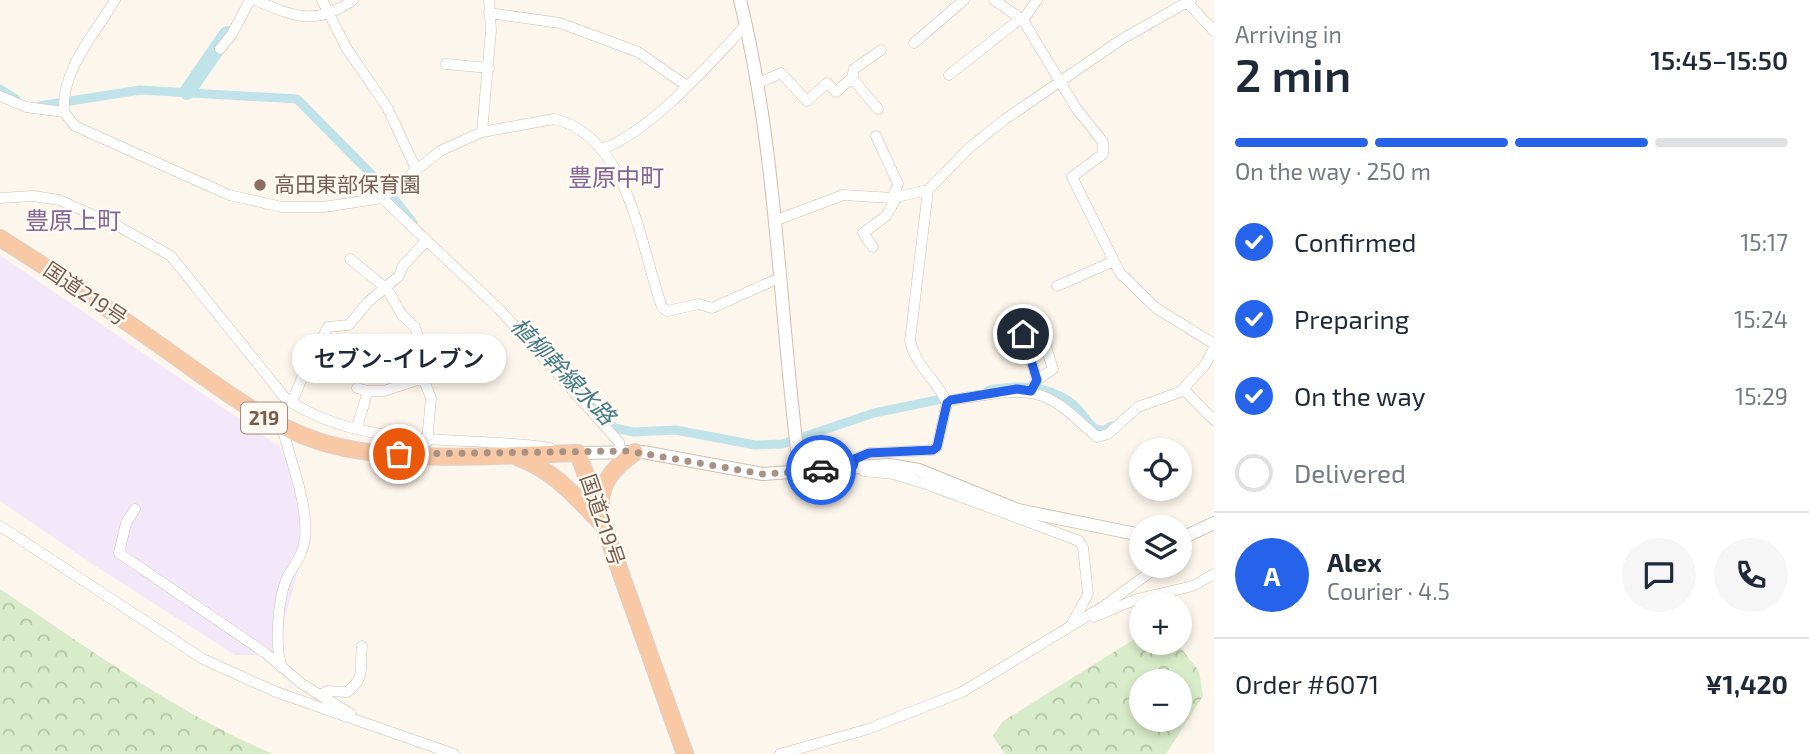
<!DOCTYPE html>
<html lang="en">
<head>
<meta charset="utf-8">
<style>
	body { margin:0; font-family:"Exo 2","Noto Sans JP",sans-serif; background:#f6f6f7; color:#1f2937; height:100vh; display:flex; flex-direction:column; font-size:26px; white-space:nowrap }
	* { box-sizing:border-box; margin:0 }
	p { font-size:23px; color:#747a83 }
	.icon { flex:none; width:38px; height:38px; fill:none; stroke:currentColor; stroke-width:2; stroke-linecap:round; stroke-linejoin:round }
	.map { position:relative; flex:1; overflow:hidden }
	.drawer { display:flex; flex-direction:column; background:#fff; width:595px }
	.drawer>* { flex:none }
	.fabs { position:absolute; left:1129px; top:438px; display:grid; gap:14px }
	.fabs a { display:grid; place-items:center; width:63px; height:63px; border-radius:50%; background:#fff; box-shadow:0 4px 10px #0003; font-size:35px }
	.pin { position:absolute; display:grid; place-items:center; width:60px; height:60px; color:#fff; margin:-30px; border:4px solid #fff; border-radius:50%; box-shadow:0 2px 7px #0007 }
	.courier { position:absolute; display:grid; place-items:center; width:70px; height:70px; margin:-35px; border:5px solid #2563eb; border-radius:50%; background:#fff; color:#222; box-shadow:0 2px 9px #0007 }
	.bubble { position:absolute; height:49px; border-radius:24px; background:#fff; box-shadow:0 4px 10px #0003; font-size:23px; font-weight:600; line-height:49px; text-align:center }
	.headline em { font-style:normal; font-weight:600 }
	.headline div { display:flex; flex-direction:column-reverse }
	.headline { display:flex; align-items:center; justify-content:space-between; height:119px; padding:0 21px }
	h1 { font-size:46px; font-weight:600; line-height:52px }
	.bar { display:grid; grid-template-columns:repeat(4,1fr); gap:10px 7px; align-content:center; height:84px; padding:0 21px }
	.bar i { height:9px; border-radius:5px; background:#e0e1e3 }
	.bar .current { background:#2563eb }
	.bar p { grid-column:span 4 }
	.line { display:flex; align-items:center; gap:18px; padding:0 21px; border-top:2px solid #e0e1e3 }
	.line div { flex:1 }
	.round { display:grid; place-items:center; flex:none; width:74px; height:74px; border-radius:37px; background:#f6f6f7 }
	ol { padding:0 21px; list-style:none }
	li { display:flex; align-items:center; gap:21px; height:77px }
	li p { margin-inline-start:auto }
	li .icon { padding:7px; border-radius:50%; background:#2563eb; color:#fff; stroke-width:4 }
	li:last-child { color:#747a83 }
	li i { width:38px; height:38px; border:4px solid #e0e1e3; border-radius:50% }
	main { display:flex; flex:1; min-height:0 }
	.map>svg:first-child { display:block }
	.education { fill:#f3e8fa }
	.park { fill:url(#park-crowns); fill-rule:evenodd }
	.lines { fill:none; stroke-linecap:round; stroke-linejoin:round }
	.canal { stroke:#bfe3e8; stroke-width:9 }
	.river { stroke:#bfe3e8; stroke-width:16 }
	.minor-casing { stroke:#d1beb0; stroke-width:11 }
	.tertiary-casing { stroke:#d1beb0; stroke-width:14 }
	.trunk-casing { stroke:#dad1cd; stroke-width:18 }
	.minor { stroke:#fff; stroke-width:10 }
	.tertiary { stroke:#fff; stroke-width:12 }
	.trunk { stroke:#f9c8a4; stroke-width:16 }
	.done { stroke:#a89285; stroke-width:7; stroke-dasharray:0 12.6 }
	.route { stroke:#2563eb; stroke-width:9 }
	.education-dot { fill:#8d6e63; stroke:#fffaf3; stroke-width:2.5 }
	.labels { text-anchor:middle; stroke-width:5; stroke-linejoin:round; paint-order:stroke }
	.shield { fill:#fffaf3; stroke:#a28b7f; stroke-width:2 }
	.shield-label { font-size:19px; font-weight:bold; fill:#7a5c4d }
	.education-label { font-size:21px; fill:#785e54; stroke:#fffaf3; text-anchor:start }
	.street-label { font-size:21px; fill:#7a5c4d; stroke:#fffaf3 }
	.water-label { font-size:23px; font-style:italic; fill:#437c86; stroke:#fffaf3 }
	.quarter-label { font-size:24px; fill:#846695; stroke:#fffaf3 }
</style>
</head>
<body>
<main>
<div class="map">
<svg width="1214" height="754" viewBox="0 0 1214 754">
	<defs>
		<pattern id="park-crowns" width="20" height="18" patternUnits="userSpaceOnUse" patternTransform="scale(1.75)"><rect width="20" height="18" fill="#d8ecc9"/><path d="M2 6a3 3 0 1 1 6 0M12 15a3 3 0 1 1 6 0" fill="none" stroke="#b4c2a5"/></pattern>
	</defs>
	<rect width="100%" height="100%" fill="#fdf6ec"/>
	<path class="education" d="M0,255L279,446L299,492V567L275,655H235L92,564L0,501Z"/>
	<path class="park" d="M0,589C88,648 175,712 273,754H0Z
		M1141,635V642H1176L1199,671L1203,696L1166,754H1005L993,736L1003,721ZM1141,681H1180V719H1141Z"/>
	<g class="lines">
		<path class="canal" d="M0,89L16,99
			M39,106L140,90L297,99L385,188
			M393,197L413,223
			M522,327L602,418L615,428L633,432L676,430L755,445L782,444L874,413L942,399
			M989,390C1017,385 1044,384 1070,402C1080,409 1086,422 1097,430H1105L1111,426"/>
		<path class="river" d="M187,92L227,34"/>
		<defs>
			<path id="minor" d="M115,0C95,34 61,70 64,112L75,126L229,195L282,207H324L382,198L440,151L482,132L554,119C629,136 640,246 662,307L667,311L699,304L712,308L779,278
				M255,0C293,16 315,27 353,0
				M322,0L347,49L387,107L416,169
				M994,0L1023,20L1076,108L1103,142V154L1072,177L1120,273L1156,308L1214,344
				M1185,0L1214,31
				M489,13L560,23L638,52L687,86
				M1023,20L1037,0
				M914,43L964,0
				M220,49L232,34L250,0
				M446,64L489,68
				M949,75L1020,19
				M852,78L854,69L881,50
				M757,84L781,73L807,101L827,83L836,92L852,78L878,109
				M0,96L26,107L64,112
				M482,132L491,30L489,0
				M876,136L898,184L892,198
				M602,149C653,130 709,64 746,25
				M0,198L33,196L59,200L116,225L171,256L286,399C366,452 462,434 550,448
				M382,198L500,310L619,442L620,451
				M774,221L843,195L892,198L928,190
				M873,247L863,233L886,216L897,197
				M350,259L387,289L402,315L415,327L421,345L423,378L431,398L427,442
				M1057,286L1114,261
				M1023,334L1037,380
				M1183,389L1214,420
				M368,391H384L423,378
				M1031,391L1037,380L1053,369L1037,319
				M292,402L307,366L328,327L349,325L368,302L399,276L403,266L426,241
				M947,403C937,380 916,367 910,341L928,190L969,148L1004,120L1122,39L1191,0
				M357,427L368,391L357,388
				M853,466L855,459L869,453L933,450L937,447L947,403C958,397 973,397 985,395C1045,385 1054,399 1097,437L1108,434L1138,407L1180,392L1205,365L1214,348
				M864,471L894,474L929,485L1079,541L1083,547L1088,594L1073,622
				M135,509L126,523L119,553L264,652L302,684L351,714
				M0,526L203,659L276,692L454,754
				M1094,617L1137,599L1193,586L1214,574
				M282,667C274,647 278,595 288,576C296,562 303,555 305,538C308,500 290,462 282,426
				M320,695L327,691L347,692C367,677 359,666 362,646
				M780,754L868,729L962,692L1104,606L1160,565"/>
			<path id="tertiary" d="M740,0C778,154 779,316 800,473
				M578,453L643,452L763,474L889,465L919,470L1018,510L1141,535
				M1180,539L1214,523"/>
			<path id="trunk" d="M0,238C59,275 116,314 172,354C219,387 264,423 318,441C391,465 501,455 578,453L685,754
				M519,458C554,471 573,494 599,521
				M601,509C599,482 615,467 635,452"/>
		</defs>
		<use href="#minor" class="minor-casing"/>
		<use href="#tertiary" class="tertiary-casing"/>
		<use href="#trunk" class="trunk-casing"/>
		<use href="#minor" class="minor"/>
		<use href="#tertiary" class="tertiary"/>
		<use href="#trunk" class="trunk"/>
	</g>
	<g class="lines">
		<path class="done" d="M399,454L628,451L763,474L821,470"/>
		<path class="route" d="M821,470L853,466L855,459L869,453L933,450L937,447L947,403L951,400L1017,389L1031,391L1037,380L1023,334"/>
	</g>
	<circle class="education-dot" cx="260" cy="185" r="7"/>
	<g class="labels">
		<rect class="shield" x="241" y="402.5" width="46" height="31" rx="5"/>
		<g class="shield-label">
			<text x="264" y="425">219</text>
		</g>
		<g class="education-label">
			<text x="274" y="192">高田東部保育園</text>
		</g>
		<g class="street-label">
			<text transform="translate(85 294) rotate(34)" y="7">国道219号</text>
			<text transform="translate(602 520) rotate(71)" y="7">国道219号</text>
		</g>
		<g class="water-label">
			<text transform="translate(563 371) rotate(46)" y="8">植柳幹線水路</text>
		</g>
		<g class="quarter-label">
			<text x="616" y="186">豊原中町</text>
			<text x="73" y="229">豊原上町</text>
		</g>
	</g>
</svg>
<div class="fabs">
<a><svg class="icon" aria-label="locate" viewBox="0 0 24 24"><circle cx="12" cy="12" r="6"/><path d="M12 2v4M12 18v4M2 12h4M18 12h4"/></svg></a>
<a><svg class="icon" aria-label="layers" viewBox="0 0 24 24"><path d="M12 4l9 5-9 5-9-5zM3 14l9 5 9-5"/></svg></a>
<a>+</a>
<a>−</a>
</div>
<div class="pin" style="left:399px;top:454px;background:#ea580c"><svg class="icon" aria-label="bag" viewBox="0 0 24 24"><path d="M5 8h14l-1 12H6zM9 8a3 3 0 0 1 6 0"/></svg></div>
<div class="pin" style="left:1023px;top:334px;background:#1f2937"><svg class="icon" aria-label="home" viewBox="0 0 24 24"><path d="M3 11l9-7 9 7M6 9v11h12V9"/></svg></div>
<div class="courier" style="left:821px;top:470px"><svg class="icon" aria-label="car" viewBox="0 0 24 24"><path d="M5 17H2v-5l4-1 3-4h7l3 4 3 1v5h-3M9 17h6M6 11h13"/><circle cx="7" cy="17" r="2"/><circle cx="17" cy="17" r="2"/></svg></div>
<div class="bubble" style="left:292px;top:334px;width:214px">セブン-イレブン</div>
</div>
<section class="drawer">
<div class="headline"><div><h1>2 min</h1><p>Arriving in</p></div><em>15:45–15:50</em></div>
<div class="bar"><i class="current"></i><i class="current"></i><i class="current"></i><i></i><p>On the way · 250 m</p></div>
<ol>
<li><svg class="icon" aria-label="check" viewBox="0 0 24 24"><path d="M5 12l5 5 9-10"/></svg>Confirmed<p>15:17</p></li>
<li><svg class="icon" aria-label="check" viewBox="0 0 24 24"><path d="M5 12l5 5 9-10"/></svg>Preparing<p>15:24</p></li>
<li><svg class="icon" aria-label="check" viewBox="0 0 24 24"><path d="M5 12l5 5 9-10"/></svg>On the way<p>15:29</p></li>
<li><i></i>Delivered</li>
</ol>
<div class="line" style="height:126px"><b class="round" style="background:#2563eb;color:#fff">A</b><div><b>Alex</b><p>Courier · 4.5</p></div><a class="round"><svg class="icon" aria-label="chat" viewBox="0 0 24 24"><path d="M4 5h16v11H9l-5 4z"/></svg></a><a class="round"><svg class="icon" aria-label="phone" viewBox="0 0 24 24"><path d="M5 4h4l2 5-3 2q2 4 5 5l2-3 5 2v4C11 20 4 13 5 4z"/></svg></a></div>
<div class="line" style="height:91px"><div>Order #6071</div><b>¥1,420</b></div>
</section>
</main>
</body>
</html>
